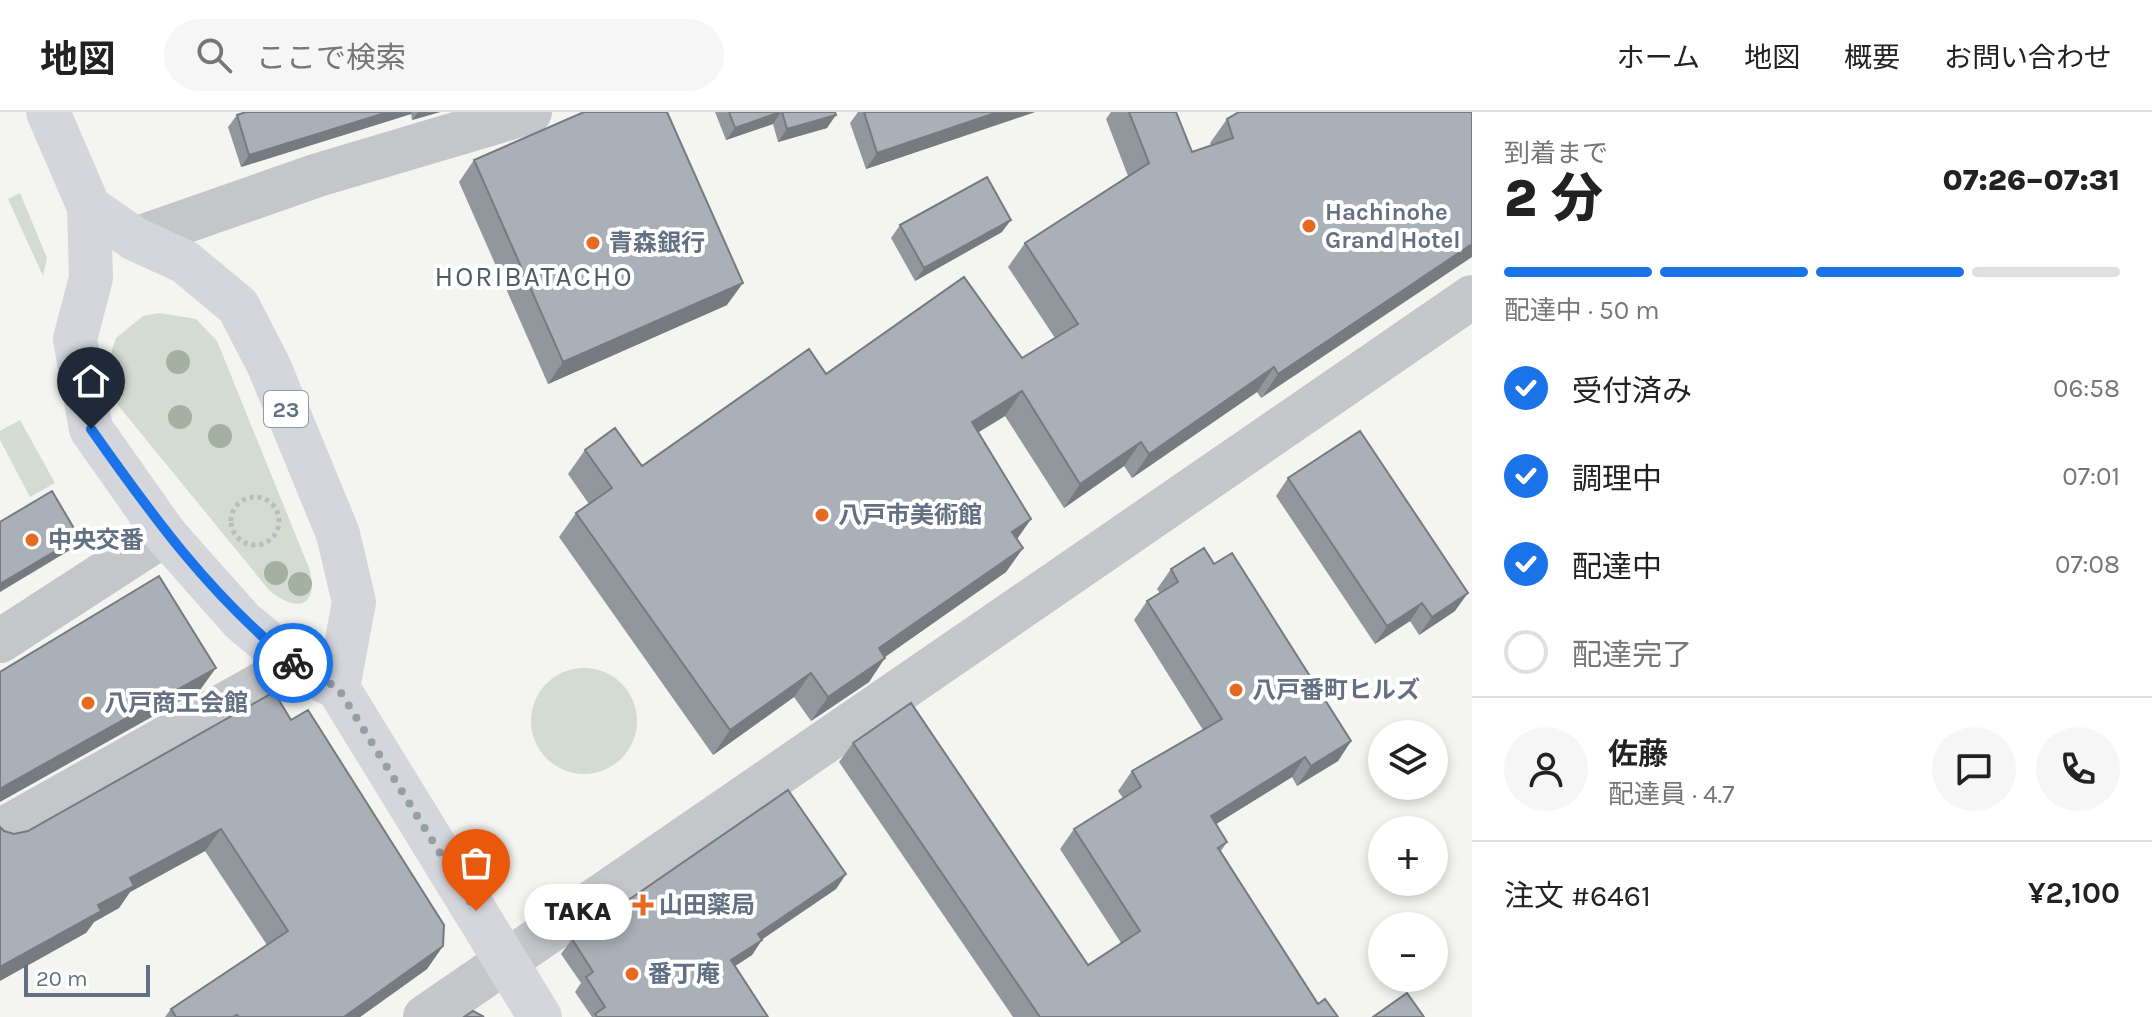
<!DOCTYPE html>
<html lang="ja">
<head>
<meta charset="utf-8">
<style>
	body { margin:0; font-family:Karla,"Noto Sans JP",sans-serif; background:#f6f6f6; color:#222; height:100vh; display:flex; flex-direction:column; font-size:30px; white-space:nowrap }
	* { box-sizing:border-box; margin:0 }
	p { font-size:26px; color:#767676 }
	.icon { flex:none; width:44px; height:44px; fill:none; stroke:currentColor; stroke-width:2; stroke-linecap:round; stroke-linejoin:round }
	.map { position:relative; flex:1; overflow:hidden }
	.drawer { display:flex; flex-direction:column; background:#fff; width:680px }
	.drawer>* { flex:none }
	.controls { position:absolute; left:1368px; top:608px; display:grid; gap:16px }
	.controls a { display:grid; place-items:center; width:80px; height:80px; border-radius:50%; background:#fff; box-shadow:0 4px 12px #0003; font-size:40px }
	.scale { position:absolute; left:24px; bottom:20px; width:126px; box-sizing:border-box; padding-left:8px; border:4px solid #636f82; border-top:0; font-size:22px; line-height:28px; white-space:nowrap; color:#636f82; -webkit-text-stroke:6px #fff; paint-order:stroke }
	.pin { position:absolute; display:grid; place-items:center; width:68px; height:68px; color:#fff; margin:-82px -34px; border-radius:50% 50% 50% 0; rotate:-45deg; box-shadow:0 0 8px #0007 }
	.pin .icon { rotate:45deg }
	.courier { position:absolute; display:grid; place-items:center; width:80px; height:80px; margin:-40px; border:6px solid #1a73e8; border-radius:50%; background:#fff; color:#222; box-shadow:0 2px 10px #0007 }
	.bubble { position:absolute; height:56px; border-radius:28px; background:#fff; box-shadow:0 4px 12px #0003; font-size:26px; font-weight:800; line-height:56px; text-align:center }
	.overview em { font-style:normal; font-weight:800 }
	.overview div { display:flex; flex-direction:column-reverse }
	.overview { display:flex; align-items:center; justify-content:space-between; height:136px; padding:0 32px }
	h1 { font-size:52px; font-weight:800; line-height:60px }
	.bar { display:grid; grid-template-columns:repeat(4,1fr); gap:12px 8px; align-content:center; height:96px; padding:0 32px }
	.bar i { height:10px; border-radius:6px; background:#e0e0e0 }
	.bar .active { background:#1a73e8 }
	.bar p { grid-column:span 4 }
	.line { display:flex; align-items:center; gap:20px; padding:0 32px; border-top:2px solid #e0e0e0 }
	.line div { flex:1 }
	.round { display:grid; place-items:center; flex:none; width:84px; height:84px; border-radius:42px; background:#f6f6f6 }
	ol { padding:0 32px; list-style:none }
	li { display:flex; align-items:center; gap:24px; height:88px }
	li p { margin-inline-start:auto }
	li .icon { padding:8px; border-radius:50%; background:#1a73e8; color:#fff; stroke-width:4 }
	li:last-child { color:#767676 }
	li i { width:44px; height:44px; border:4px solid #e0e0e0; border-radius:50% }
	header { display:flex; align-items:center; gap:48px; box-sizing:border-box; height:112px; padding:0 40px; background:#fff; border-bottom:2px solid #e0e0e0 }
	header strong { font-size:38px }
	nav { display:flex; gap:44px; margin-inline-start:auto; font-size:28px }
	.search { width:560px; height:72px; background:#f6f6f6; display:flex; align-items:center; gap:20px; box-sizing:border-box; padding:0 28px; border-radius:44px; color:#767676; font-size:30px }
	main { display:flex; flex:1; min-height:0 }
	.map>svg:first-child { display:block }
	.green { fill:#d4dbd1 }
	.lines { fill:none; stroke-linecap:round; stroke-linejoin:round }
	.path { stroke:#bbbcbf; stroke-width:5; stroke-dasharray:4 4; stroke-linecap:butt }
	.minor { stroke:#c4c6ca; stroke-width:44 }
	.primary { stroke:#d4d6dc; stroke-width:44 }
	.tree { fill:#a4b0a2 }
	.wall { fill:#92979d }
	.shaded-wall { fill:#777b80 }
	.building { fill:#aab0b7; stroke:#777b80; stroke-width:2 }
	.done { stroke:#969ea8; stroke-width:8; stroke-dasharray:0 14.4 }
	.route { stroke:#1a73e8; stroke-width:10 }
	.poi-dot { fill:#e56b20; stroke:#fff; stroke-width:3 }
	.labels { text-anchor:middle; stroke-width:8; stroke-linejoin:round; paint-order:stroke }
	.shield { fill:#fff; stroke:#929aa8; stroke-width:2 }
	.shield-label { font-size:22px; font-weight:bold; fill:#636f82 }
	.poi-label { font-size:24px; font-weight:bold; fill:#636f82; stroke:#fff; text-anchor:start }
	.quarter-label { font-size:28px; letter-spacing:2px; fill:#515a67; stroke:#fff }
</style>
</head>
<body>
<header>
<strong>地図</strong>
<div class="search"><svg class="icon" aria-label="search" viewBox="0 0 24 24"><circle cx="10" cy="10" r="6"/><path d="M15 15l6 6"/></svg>ここで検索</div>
<nav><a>ホーム</a><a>地図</a><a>概要</a><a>お問い合わせ</a></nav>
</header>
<main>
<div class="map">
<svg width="1472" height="905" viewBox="0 0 1472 905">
	<rect width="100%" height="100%" fill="#f4f4f0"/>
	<path class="green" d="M20,81L47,146L43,164L8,87Z
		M159,201L196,207L217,229L309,456C320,496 296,501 269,478L117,292C108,269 107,249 116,226L143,204Z
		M20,308L55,371L30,385L0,328V319Z
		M531 609a53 53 0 1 1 106 0a53 53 0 1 1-106 0Z"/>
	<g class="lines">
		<path class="path" d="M231 409a24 24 0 1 1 48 0a24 24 0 1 1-48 0Z"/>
		<path class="minor" d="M135,127L318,63L530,0
			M0,529L165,422
			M0,719L295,553
			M425,905L1472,185"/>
		<path class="primary" d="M48,0L89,95L91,166L75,227L91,317L165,422L242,509L295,553L338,576L540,905
			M89,95L135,127L185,150L238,194L269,254L338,422L354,490L338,576"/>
	</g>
	<g class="tree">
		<circle cx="178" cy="250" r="12"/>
		<circle cx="180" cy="305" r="12"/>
		<circle cx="220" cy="324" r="12"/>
		<circle cx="276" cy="461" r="12"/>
		<circle cx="300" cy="472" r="12"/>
	</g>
	<path class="wall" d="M246,0H440L412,8L411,2L241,55L228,15L237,3Z
		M715,0H835L827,16L778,30L773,12L726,28Z
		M858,0H1035L866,57L850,11Z
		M1111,0H1176L1192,40L1211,33L1210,31L1227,7L1472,0L1261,286L1257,280L1132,366L1124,354L1064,396L1005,304L978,320L1031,407L1017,427L1023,436L1006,460L885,545L869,570L811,609L794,585L713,643L559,425L576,401L589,392L568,362L585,338L642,354L826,262L1022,246L1055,226L1008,155L1025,131L1128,64L1106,7Z
		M474,48L727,193L548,272L459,70Z
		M900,113L1002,120L915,169L891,126Z
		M1288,366L1455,499L1419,523L1410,509L1375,532L1276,384Z
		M1214,452L1351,629L1338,649L1297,674L1292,665L1216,712L1227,730L1221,739L1318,892L1338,905H1013L839,650L853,631L1088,853L1121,831L1060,737L1074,717L1123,686L1118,679L1132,659L1203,618L1134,508L1147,489L1160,481L1157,477L1171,457Z
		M291,608L443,834L427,857L360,905H165L171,897L267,833L205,739L130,780L119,796L94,810L86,821L4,719L14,722L28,719Z
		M846,762L836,777L762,827L752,843L735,854L768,905H592L575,880L581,871L561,842L572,827Z"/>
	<path class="shaded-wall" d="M388,0H412L411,2L241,55L249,43Z
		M418,0H440L412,8Z
		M781,0L773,12L726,28L735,16Z
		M998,0H1035L866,57L877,41Z
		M836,3L827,16L778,30L787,17Z
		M1011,108L1002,120L915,169L924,156Z
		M1472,132V145L1261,286L1278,262Z
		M743,171L727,193L548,272L563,250Z
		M1274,255L1257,280L1132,366L1149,342Z
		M1022,279L1005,304L956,334L972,310Z
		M1141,330L1124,354L1064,396L1080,372Z
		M1031,407L1014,431L1012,420Z
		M79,425L70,438L0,480V472Z
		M1023,436L1006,460L862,561L879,536Z
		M1468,481L1455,499L1419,523L1432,505Z
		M1422,491L1410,509L1375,532L1387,514Z
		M885,546L869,570L811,609L828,585Z
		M216,556L200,578L0,690V678L3,675Z
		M811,561L794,585L713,643L730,618Z
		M1351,629L1338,649L1297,674L1311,654Z
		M1305,645L1292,665L1197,724L1211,704Z
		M221,717L205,739L130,780L119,796L94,810L86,821L0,869V855L98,793L130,766Z
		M846,762L836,777L748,837L758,822Z
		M762,828L752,843L721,863L731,848Z
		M443,834L427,857L360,905H344Z"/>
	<path class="building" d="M246,0H388L249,43L237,3Z
		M584,0H667L743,171L563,250L474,48Z
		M729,0H780L735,16Z
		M782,0H835L836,3L787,17Z
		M864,0H998L877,41Z
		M1129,0H1176L1192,40L1233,26L1227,7L1239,0H1472V132L1278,262L1274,255L1149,342L1141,330L1080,372L1022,279L972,310L1031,407L1012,420L1023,436L879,536L885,546L828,585L811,561L730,618L576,401L612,376L585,338L615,316L642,354L809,237L826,262L964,165L1022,246L1078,212L1025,131L1149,51Z
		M987,65L1011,108L924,156L900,113Z
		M1360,319L1468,481L1432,505L1422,491L1387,514L1288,366Z
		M52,379L79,425L0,472V410Z
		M1204,436L1214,452L1232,441L1351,629L1311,654L1305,645L1211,704L1227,730L1218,736L1318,892L1325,887L1338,905H1040L853,631L911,591L1088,853L1140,819L1074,717L1141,675L1132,659L1222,607L1147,489L1178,470L1171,457Z
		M159,464L216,556L3,675L0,678V560Z
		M274,580L291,608L308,598L444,813L443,834L344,905H239L237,903L233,905H176L171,897L288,819L221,717L130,766L134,774L98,793L101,799L0,855V715L4,719L14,722L28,719Z
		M788,678L846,762L758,822L762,828L731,848L768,905H597L595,902L605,895L586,865L593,860L572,827Z
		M1407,881L1424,905H1373Z
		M473,899L484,905H464Z"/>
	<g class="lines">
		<path class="done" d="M293,551L338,576L476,799"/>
		<path class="route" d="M91,317C153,405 209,482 293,551"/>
	</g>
	<g class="poi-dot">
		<circle cx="1309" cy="114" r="8"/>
		<circle cx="593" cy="131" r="8"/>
		<circle cx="822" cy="403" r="8"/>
		<circle cx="32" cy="428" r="8"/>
		<circle cx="1236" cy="578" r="8"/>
		<circle cx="88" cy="591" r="8"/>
		<path d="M639 781h8v8h8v8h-8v8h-8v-8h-8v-8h8z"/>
		<circle cx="632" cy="862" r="8"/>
	</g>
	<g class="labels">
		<rect class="shield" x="264" y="279" width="44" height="36" rx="6"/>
		<g class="shield-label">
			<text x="286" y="305">23</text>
		</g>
		<g class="poi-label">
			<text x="1325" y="108">Hachinohe<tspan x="1325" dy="28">Grand Hotel</tspan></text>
			<text x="609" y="139">青森銀行</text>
			<text x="838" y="411">八戸市美術館</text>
			<text x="48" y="436">中央交番</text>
			<text x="1252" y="586">八戸番町ヒルズ</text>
			<text x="104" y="599">八戸商工会館</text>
			<text x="659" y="801">山田薬局</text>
			<text x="648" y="870">番丁庵</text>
		</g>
		<g class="quarter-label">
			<text x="534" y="174">HORIBATACHO</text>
		</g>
	</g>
</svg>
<div class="controls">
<a><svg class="icon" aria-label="layers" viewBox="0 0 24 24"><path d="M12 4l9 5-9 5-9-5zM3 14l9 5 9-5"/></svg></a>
<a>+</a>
<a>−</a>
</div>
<div class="scale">20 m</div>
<div class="pin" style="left:476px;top:799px;background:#ea580c"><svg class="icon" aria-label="bag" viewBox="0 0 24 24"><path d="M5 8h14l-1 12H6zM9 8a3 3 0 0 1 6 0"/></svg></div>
<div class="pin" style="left:91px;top:317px;background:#1f2937"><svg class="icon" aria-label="home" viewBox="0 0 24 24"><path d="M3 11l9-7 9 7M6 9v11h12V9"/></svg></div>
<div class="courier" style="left:293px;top:551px"><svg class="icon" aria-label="bike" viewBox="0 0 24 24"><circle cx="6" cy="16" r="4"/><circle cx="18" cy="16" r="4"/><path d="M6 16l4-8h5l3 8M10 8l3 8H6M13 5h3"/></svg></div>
<div class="bubble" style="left:524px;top:772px;width:108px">TAKA</div>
</div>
<section class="drawer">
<div class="overview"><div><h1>2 分</h1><p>到着まで</p></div><em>07:26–07:31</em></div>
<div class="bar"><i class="active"></i><i class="active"></i><i class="active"></i><i></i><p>配達中 · 50 m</p></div>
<ol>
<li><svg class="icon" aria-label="check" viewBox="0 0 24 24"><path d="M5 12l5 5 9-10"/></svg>受付済み<p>06:58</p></li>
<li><svg class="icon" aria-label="check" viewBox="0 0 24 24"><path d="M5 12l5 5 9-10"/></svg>調理中<p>07:01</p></li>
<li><svg class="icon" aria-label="check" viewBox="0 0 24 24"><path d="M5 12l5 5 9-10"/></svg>配達中<p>07:08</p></li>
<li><i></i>配達完了</li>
</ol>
<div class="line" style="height:144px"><a class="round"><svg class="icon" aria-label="person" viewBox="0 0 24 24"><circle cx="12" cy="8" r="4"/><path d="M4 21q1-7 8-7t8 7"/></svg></a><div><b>佐藤</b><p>配達員 · 4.7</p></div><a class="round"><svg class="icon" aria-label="chat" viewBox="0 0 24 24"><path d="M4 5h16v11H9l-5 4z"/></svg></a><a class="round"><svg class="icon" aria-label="phone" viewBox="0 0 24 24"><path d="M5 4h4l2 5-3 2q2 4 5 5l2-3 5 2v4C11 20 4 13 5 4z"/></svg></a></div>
<div class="line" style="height:104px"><div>注文 #6461</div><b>¥2,100</b></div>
</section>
</main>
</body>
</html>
